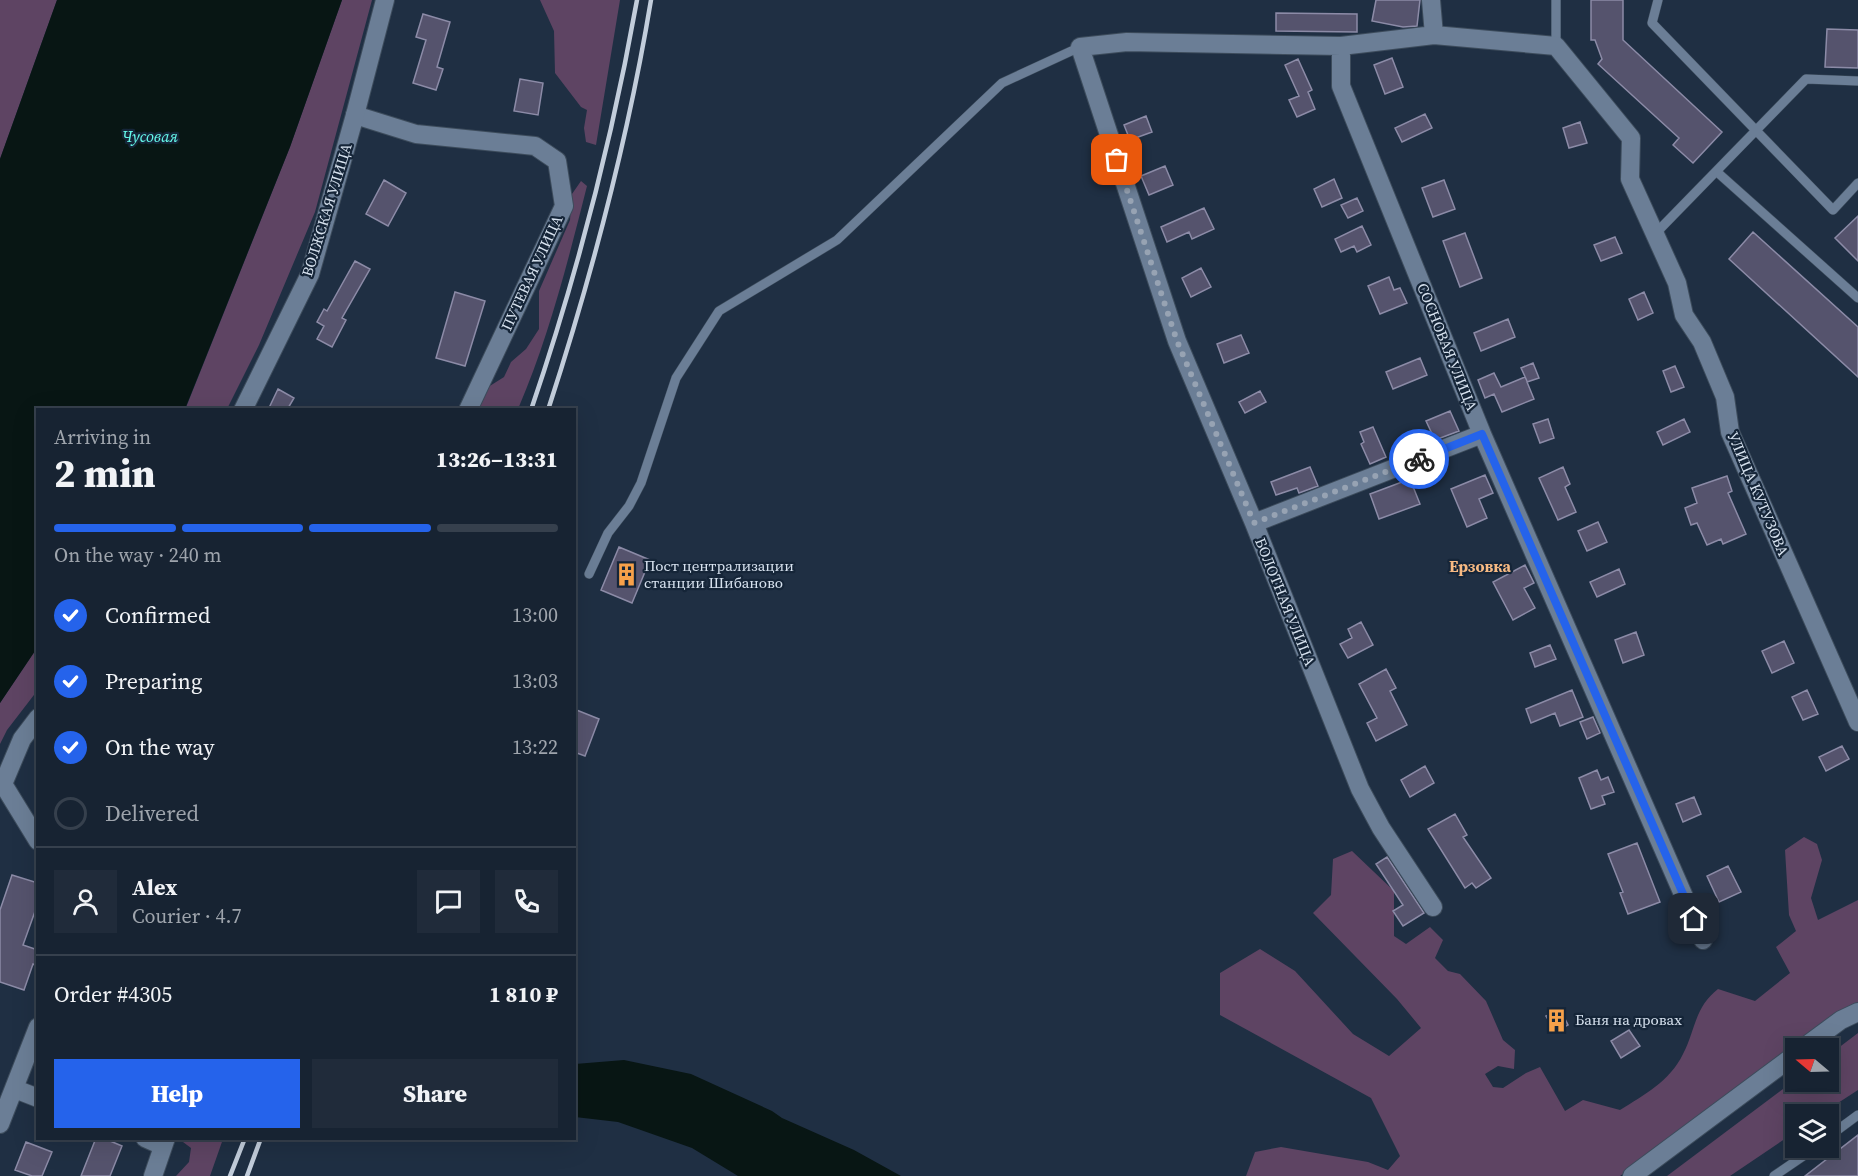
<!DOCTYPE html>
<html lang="en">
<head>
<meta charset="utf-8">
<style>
	body { margin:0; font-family:"Source Serif 4",serif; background:#202b3a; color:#f1f3f6; height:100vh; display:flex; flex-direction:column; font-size:22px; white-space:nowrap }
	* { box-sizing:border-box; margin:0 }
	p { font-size:20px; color:#9ea4ac }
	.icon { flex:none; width:33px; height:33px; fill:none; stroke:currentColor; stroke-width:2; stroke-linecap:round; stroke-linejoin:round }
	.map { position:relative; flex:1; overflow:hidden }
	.panel { position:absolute; left:36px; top:408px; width:540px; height:732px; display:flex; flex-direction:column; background:#172332; border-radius:0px; box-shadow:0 6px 24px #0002,0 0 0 2px #36404d }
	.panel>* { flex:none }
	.needle { width:39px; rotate:289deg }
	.buttons { position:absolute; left:1785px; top:1038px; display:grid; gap:12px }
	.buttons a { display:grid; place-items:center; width:54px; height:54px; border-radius:0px; background:#172332; box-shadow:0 6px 24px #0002,0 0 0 2px #36404d; font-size:30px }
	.pin { position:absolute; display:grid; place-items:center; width:51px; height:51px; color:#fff; margin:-26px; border-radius:12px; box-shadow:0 3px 9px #0006 }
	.courier { position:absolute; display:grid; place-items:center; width:60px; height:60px; margin:-30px; border:4px solid #2563eb; border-radius:50%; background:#fff; color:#222; box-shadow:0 2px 8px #0007 }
	.headline em { font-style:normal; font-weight:800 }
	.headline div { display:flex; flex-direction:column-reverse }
	.headline { display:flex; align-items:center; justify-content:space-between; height:102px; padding:0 18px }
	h1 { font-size:39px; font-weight:800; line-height:45px }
	.bar { display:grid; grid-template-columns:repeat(4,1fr); gap:9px 6px; align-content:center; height:72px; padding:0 18px }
	.bar i { height:8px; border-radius:4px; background:#36404d }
	.bar .selected { background:#2563eb }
	.bar p { grid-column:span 4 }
	.line { display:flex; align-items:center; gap:15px; padding:0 18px; border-top:2px solid #36404d }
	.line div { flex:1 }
	.round { display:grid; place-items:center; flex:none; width:63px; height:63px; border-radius:0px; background:#202b3a }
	ol { padding:0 18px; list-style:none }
	li { display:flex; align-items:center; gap:18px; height:66px }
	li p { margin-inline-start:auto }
	li .icon { padding:6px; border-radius:50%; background:#2563eb; color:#fff; stroke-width:4 }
	li:last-child { color:#9ea4ac }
	li i { width:33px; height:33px; border:3px solid #36404d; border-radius:50% }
	.button { display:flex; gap:12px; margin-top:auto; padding:12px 18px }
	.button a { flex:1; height:69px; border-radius:0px; background:#2563eb; color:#fff; font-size:24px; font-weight:800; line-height:69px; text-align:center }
	.button a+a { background:#202b3a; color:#f1f3f6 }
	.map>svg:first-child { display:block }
	.green { fill:#5e4463 }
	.water { fill:#081614 }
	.building { fill:#55536d; stroke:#8c8ba7; stroke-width:1.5 }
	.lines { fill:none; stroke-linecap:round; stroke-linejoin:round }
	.lane-casing { stroke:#3d4c5c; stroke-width:10 }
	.street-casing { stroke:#3d4c5c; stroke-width:20 }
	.secondary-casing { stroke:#3d4c5c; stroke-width:20 }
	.lane { stroke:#6b7e96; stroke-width:9 }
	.street { stroke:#6b7e96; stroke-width:18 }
	.secondary { stroke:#6b7e96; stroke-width:18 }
	.rail { stroke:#c2cddb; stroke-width:4.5 }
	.done { stroke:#97a3b3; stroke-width:6; stroke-dasharray:0 10.8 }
	.route { stroke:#2563eb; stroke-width:8 }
	.labels { text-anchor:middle; stroke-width:4.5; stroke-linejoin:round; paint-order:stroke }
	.street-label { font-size:15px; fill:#d7e2ef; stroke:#152538 }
	.poi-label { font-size:15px; fill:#d7e2ef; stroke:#152538; text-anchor:start }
	.water-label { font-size:16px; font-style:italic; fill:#65f9ea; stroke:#152538 }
	.neighbourhood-label { font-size:16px; font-weight:bold; fill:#f7ba83; stroke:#152538 }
</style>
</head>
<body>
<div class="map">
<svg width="1858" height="1176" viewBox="0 0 1858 1176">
	<rect width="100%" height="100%" fill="#1f2f43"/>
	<path class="green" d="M0,0H57L0,159Z
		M342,0H372L315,212L259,345L227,409L185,410L290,147Z
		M540,0H620L596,145L586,142L584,128L587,110L581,107L555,73L554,31Z
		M581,181L587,186C568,261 549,337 518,409L475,410L485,389L504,377L511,362L526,349L539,329V291L570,220L572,194Z
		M37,648V691L7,730L0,744V703Z
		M1804,837L1817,844L1822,860L1811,898L1818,920L1858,900V1008L1829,1023L1620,1176H1246L1255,1152L1281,1147L1368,1162L1388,1170L1400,1156L1371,1098L1220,1015V973L1260,949L1295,971L1353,1034L1389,1056L1421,1028L1397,999L1313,913L1331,895L1333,859L1352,851L1394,891V936L1406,944L1430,927L1443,940L1435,958L1448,971L1460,974L1486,1001L1503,1040L1515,1050L1514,1069L1498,1066L1485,1074L1493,1087L1503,1088L1526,1073L1540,1067L1565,1111L1583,1100L1620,1110C1644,1095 1670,1081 1683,1054C1696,1029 1694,1008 1718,989L1755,1001L1790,973L1776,947L1796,931L1789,915L1785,850Z
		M1858,1033V1090L1821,1114H1796L1795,1132L1730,1176H1667L1795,1080L1796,1082H1828L1829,1055Z
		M179,1139H223L210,1176H176L189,1162L191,1148Z"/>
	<path class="water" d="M57,0H342L290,147L185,409L38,410L37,648L0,703V159Z
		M624,1060L691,1074L772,1111L782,1118L854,1150L901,1176H738L692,1148L618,1122L575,1117V1064Z"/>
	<path class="building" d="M1376,0H1420L1417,26L1403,27L1372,21Z
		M1591,0H1623V40L1722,132L1693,163L1673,145L1679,138L1598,64L1602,59L1595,40H1591Z
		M1276,13L1357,14V32L1276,31Z
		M423,14L450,22L437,67L443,69L436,90L413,83L426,40L416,37Z
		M1827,29L1858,30V68L1825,67Z
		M1392,58L1403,87L1385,94L1374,65Z
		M1298,59L1312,90L1308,92L1315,109L1297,117L1289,100L1299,96L1285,65Z
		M520,79L543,83L538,115L514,111Z
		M1425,114L1432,128L1402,142L1395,128Z
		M1146,116L1152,132L1130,140L1124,125Z
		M1580,122L1587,143L1569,148L1563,128Z
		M1165,166L1173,185L1149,195L1141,176Z
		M1334,179L1342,198L1322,207L1314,189Z
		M384,180L406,193L388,226L366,214Z
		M1444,180L1455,209L1433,217L1422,188Z
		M1357,198L1363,211L1348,218L1341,205Z
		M1204,208L1214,229L1192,239L1189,232L1167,242L1161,227Z
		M1858,216V261L1835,238Z
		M1362,226L1371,245L1357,252L1354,246L1341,252L1335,239Z
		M1753,232L1858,327V377L1729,259Z
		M1465,233L1482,278L1460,287L1443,241Z
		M1615,237L1622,253L1601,261L1594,245Z
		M355,261L370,269L342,318L346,320L332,347L317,339L324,326L317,322L324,309L327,311Z
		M1201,268L1211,287L1191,297L1182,278Z
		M1389,277L1394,290L1400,288L1407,303L1380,314L1368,286Z
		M455,292L485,301L465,366L436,358Z
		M1644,292L1653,313L1638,320L1629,299Z
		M1508,319L1515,337L1481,351L1474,333Z
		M1241,335L1249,353L1224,363L1217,344Z
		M1420,358L1427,375L1393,389L1386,372Z
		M1533,363L1539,378L1527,382L1534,399L1502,412L1494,394L1485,398L1478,380L1494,373L1501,387L1525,377L1527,381L1521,368Z
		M1675,366L1684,387L1671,392L1663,371Z
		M278,389L294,398L287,410H268Z
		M1260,391L1266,402L1245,413L1239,402Z
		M1450,411L1459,431L1435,440L1426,421Z
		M1548,419L1554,438L1540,443L1533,424Z
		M1684,419L1690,432L1663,445L1657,432Z
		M1373,427L1386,457L1370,464L1361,444L1364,442L1360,432Z
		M1310,467L1318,486L1299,493L1297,488L1276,495L1271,482Z
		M1563,467L1570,484L1565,487L1576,512L1558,520L1539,478Z
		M1485,475L1493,493L1479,499L1487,518L1467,527L1451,489Z
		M1727,476L1732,491L1728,493L1746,534L1723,544L1721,539L1707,545L1697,523L1691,525L1685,508L1697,503L1692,488Z
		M1410,479L1420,504L1379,519L1370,494Z
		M1598,522L1607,542L1587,551L1578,531Z
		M619,547L650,560L632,603L601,590Z
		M1525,565L1534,583L1524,588L1535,608L1513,620L1493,582Z
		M1619,569L1625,584L1597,597L1590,582Z
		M1361,622L1373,645L1348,658L1340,644L1352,638L1348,629Z
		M1636,632L1644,655L1623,663L1615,640Z
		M1784,641L1794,663L1772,673L1762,651Z
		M1550,645L1556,659L1535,667L1530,653Z
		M1386,669L1396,688L1390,691L1407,725L1376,741L1367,723L1377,718L1359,684Z
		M1572,690L1583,717L1560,726L1555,713L1531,723L1526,709Z
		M1807,690L1818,714L1803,720L1792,697Z
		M574,709L599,719L585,756L574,752Z
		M1593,717L1600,733L1587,739L1580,722Z
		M1842,746L1849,759L1826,771L1819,757Z
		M1425,766L1434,783L1410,797L1401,780Z
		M1597,770L1601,780L1608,777L1614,792L1602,796L1605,804L1591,809L1579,778Z
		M1694,797L1701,814L1683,822L1676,804Z
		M1455,814L1467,835L1463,837L1491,878L1476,888L1472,883L1465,888L1428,829Z
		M1637,843L1660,902L1628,914L1620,893L1623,892L1608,854Z
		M1387,857L1424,913L1403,926L1393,911L1403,905L1376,864Z
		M1728,866L1741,892L1719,902L1707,876Z
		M12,875L38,883V903L23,945L38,950V966L33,964L24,990L0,982V910Z
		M1560,1009L1568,1025L1555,1032L1546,1016Z
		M1629,1030L1640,1046L1621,1058L1611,1041Z
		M1858,1135V1176H1805Z
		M96,1138H103L122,1146L110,1176H81Z
		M26,1142L52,1152L42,1176H32L15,1170Z"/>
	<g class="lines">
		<defs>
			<path id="lane" d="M1658,0L1652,23L1833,210L1858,183
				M1556,46V0
				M1717,172L1858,298
				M1655,234L1806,79L1858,81
				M589,574L608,533L629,506L641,483L676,378L719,311L837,240L1002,83L1080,47
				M1828,1137L1858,1115
				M1774,1176L1815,1148"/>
			<path id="street" d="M1431,0L1434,35
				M1341,46V86L1482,434L1703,940
				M355,115L416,134L535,146L557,161L564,206L468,410
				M1254,523L1482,434
				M1433,907L1381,828L1360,789L1254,523L1177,341L1080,47L1127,42L1341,46L1434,35L1556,46L1631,138L1630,179L1677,283L1684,315L1702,342L1725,397L1730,432L1858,722
				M1803,1048L1841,1020L1858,1012
				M15,1089L38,1098
				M145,1138L163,1146
				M153,1176L166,1138
				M1632,1176L1796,1054"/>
			<path id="secondary" d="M243,410L310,274L355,115L385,0
				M38,718L22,739L3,784L38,841
				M0,1124L38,1027"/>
		</defs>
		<use href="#lane" class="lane-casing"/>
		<use href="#street" class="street-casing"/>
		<use href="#secondary" class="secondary-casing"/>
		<use href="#lane" class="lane"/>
		<use href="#street" class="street"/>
		<use href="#secondary" class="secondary"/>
		<path class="rail" d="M531,410C577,275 612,140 637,0
			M548,410C592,275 628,139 651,0
			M230,1176L245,1138
			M247,1176L261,1138"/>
	</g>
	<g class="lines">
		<path class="done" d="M1117,160L1177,341L1254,523L1419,459"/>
		<path class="route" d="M1419,459L1482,434L1694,919"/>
	</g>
	<defs>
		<symbol id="building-bare" viewBox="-9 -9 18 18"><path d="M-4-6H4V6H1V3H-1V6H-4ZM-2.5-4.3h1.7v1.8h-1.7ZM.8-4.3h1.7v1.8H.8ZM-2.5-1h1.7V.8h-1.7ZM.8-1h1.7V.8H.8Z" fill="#f7a14a" stroke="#152538" stroke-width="2.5" paint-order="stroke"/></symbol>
	</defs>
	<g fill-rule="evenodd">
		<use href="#building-bare" x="610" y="558" width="33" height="33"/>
		<use href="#building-bare" x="1540" y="1004" width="33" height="33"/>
	</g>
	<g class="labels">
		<g class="street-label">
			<text transform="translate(327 210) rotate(-73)" y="5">ВОЛЖСКАЯ УЛИЦА</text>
			<text transform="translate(532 273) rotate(-65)" y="5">ПУТЕВАЯ УЛИЦА</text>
			<text transform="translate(1447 347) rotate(68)" y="5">СОСНОВАЯ УЛИЦА</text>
			<text transform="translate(1758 494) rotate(67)" y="5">УЛИЦА КУТУЗОВА</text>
			<text transform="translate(1285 602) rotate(68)" y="5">БОЛОТНАЯ УЛИЦА</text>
		</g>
		<g class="poi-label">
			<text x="644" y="571">Пост централизации<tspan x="644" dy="17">станции Шибаново</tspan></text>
			<text x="1575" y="1025">Баня на дровах</text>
		</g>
		<g class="water-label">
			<text x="150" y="142">Чусовая</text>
		</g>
		<g class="neighbourhood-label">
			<text x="1480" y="572">Ерзовка</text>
		</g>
	</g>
</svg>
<div class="buttons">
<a><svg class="needle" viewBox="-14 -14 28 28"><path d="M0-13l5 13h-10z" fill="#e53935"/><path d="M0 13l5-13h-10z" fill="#9ea4ac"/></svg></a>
<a><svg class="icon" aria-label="layers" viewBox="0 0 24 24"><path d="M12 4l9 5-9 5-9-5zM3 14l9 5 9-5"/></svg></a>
</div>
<div class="pin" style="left:1117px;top:160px;background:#ea580c"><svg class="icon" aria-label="bag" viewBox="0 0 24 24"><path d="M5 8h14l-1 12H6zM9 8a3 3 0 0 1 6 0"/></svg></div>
<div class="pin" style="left:1694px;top:919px;background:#1f2937"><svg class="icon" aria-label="home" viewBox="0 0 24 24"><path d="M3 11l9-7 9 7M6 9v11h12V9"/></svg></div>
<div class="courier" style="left:1419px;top:459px"><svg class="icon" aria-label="bike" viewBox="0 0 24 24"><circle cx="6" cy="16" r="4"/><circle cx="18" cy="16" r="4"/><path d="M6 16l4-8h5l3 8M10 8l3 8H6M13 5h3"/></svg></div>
<section class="panel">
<div class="headline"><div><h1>2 min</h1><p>Arriving in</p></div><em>13:26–13:31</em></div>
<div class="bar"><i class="selected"></i><i class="selected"></i><i class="selected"></i><i></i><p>On the way · 240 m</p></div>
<ol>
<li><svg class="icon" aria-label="check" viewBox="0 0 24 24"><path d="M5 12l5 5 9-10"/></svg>Confirmed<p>13:00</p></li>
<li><svg class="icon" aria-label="check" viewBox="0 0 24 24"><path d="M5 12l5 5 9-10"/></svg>Preparing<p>13:03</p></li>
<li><svg class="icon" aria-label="check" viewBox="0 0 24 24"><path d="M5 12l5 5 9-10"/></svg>On the way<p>13:22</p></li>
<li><i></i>Delivered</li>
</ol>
<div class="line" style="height:108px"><a class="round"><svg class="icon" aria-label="person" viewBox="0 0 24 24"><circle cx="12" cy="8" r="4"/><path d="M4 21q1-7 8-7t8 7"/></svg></a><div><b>Alex</b><p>Courier · 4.7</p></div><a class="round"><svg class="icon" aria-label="chat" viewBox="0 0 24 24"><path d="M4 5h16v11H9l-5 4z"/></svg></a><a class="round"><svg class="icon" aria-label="phone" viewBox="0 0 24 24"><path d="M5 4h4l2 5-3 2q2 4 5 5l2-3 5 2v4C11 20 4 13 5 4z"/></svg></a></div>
<div class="line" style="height:78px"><div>Order #4305</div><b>1 810 ₽</b></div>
<div class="button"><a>Help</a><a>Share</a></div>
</section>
</div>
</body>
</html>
